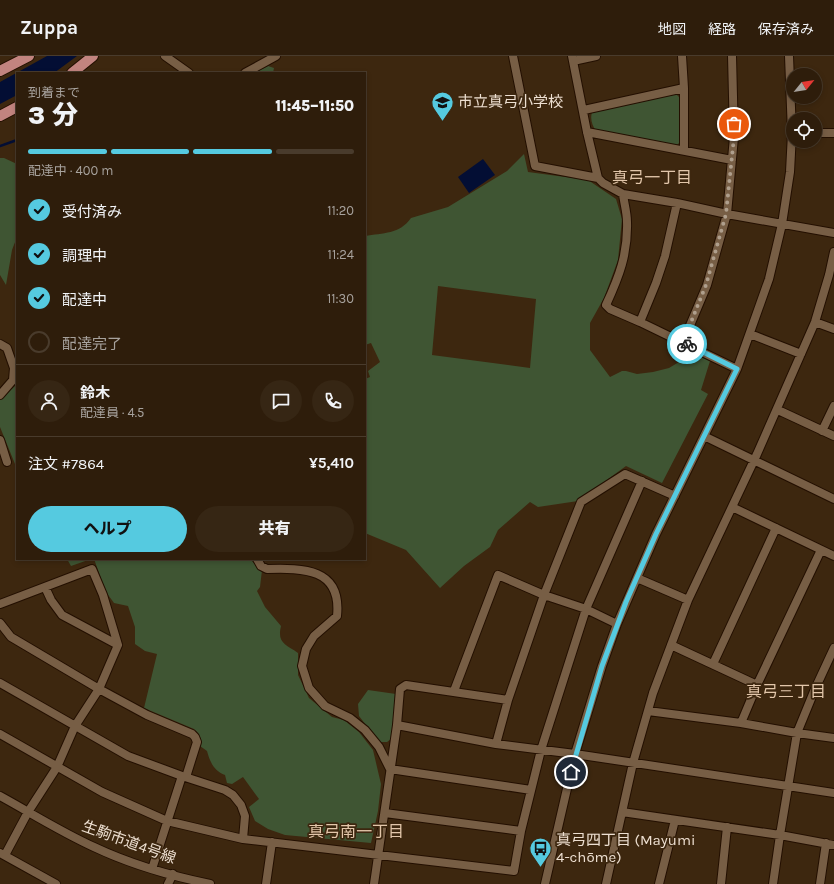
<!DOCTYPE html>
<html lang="ja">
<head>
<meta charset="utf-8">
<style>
	body { margin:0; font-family:Karla,"Noto Sans JP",sans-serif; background:#362614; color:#f1f3f6; height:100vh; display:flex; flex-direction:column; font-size:15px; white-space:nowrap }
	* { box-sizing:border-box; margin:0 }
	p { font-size:13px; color:#a7a29d }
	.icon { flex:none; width:22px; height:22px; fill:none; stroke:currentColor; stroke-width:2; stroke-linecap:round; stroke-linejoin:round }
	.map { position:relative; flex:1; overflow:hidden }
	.sheet { position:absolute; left:16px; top:16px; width:350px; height:488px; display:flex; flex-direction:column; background:#2e1d0b; border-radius:0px; box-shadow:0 2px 6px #0003,0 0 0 1px #493b2c }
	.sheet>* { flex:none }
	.needle { width:26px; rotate:60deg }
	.tools { position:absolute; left:786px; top:12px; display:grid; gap:8px }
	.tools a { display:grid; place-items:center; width:36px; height:36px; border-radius:50%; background:#2e1d0b; box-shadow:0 2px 6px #0003,0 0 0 1px #493b2c; font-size:20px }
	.pin { position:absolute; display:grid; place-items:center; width:34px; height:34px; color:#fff; margin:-17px; border:2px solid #fff; border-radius:50%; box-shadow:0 1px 4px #0007 }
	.courier { position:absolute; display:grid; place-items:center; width:40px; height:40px; margin:-20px; border:3px solid #55cae0; border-radius:50%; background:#fff; color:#222; box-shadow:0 1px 5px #0007 }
	.summary em { font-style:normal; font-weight:800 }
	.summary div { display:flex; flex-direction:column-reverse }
	.summary { display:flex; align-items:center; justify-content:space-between; height:68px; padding:0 12px }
	h1 { font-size:26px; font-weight:800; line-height:30px }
	.bar { display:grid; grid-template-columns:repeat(4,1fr); gap:6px 4px; align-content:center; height:48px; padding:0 12px }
	.bar i { height:5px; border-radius:3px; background:#493b2c }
	.bar .active { background:#55cae0 }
	.bar p { grid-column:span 4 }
	.line { display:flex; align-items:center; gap:10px; padding:0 12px; border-top:1px solid #493b2c }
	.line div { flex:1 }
	.round { display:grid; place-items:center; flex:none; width:42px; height:42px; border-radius:21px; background:#362614 }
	ol { padding:0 12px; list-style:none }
	li { display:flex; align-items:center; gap:12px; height:44px }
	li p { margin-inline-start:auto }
	li .icon { padding:4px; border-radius:50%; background:#55cae0; color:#111; stroke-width:4 }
	li:last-child { color:#a7a29d }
	li i { width:22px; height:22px; border:2px solid #493b2c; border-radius:50% }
	.primary-button { display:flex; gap:8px; margin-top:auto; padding:8px 12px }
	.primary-button a { flex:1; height:46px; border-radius:24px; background:#55cae0; color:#111; font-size:16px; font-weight:800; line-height:46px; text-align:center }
	.primary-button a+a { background:#362614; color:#f1f3f6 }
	header { display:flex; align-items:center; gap:24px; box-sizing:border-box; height:56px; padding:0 20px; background:#2e1d0b; border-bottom:1px solid #493b2c }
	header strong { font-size:19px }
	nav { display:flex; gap:22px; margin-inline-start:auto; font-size:14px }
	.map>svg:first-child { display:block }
	.green { fill:#3f5533; fill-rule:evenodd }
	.water { fill:#030e34 }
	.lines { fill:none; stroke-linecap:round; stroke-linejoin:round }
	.stream { stroke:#030e34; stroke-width:2.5 }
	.minor-casing { stroke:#230f00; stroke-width:10 }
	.major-casing { stroke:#230f00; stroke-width:12 }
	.minor { stroke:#775e45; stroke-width:8 }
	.major { stroke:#c2847f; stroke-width:10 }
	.done { stroke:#af9f8d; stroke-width:4; stroke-dasharray:0 7.2 }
	.route { stroke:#55cae0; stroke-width:5 }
	.labels { text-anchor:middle; stroke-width:3.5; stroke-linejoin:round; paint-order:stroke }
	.poi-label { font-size:15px; fill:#eddfd1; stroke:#3d270f; text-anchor:start }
	.street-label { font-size:15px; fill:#eddfd1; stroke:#3d270f }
	.neighbourhood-label { font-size:16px; fill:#e2c6aa; stroke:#3d270f }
</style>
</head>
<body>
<header>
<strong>Zuppa</strong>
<nav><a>地図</a><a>経路</a><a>保存済み</a></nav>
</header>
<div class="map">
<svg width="834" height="828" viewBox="0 0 834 828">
	<rect width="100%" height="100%" fill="#3d270f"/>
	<path class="green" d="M268,10L274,12L273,17H254Z
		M676,38L680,42V86L677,89L596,75C592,69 590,63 592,56Z
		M524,98L528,116L588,124L616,143L622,163L618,204L604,242L590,267V294L610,321L622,315H626L637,318L653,316L669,312L684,303L696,300L701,301L710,305L701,334L708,338L662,427L626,410L578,445L538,451L530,446L498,474L490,491L464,510L440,532L406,494L365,477V323L370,321L368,315L380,306L371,287L365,289V180C383,177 400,178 411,162L448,151L507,115ZM438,230L536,243L530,312L432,299Z
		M0,102H4L17,108V181L12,194L6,229L0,219Z
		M17,327V413L0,371V344L15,330Z
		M67,503H91L71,510Z
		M94,503H253L252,505L262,514L260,531L257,535L265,551L281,570C277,587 285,588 298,597V619L309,642L332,661L344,664L359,676L373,694L381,728L378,755L371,787L285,779L268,773L255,765L249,751L259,743L243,721L232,728L227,727L225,719C214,715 210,706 207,695L200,690C202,682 200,679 194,673L144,652L157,598L145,595L135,588V571L128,550L114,547L106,536Z
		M368,634L396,638L391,683L387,686H379L359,660L358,648Z"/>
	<path class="water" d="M47,0H77L54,17H17V39L0,48V26Z
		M483,103L495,119L469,137L458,121Z"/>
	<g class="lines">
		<path class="stream" d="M0,90L17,84"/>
		<defs>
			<path id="minor" d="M165,0L189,17
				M513,0L535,110L598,122
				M572,0L587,76L598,122L603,127L623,138L677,147L727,158L834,177
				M682,0L684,32V94
				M573,5L596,0
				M245,17L276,0
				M584,54L684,32
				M587,76L732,104
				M815,77H834
				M623,138C624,147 627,156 627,166C628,198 619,221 606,249L610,253L640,266L737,313
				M640,266L656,227L665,200L677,147
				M815,266L834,273
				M750,278L801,298
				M683,286L707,229L727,158L734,81L732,0
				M0,288L7,292L14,312L13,324L0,339
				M778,354L834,380
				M822,375L834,350
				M704,380L834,443
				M0,384L7,406
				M732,451L834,500
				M257,503L261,510L267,513C303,512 342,512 337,560L314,580L306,593L302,610L309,632L325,650L350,662L365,674L379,691L390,713L531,734
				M637,522L688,544
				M45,531L51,544L62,559L118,589
				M0,548L92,513L103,539L118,589L99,633L75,670L57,711L28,756L5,799
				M0,567L11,581L99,633L147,659L192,678L195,681L197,686L186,721
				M671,589L757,629
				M713,608L776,472
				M0,627L128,700L182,720L225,734L233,739L241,749L245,760L243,783
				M454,635L498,519L544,539L586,553L617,568
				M648,655L741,667L797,677L834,682
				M741,667L757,629L821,494
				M397,669L496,688L575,698L834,737
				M0,678L102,736L167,765L243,783L514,815L521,775L541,694L586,553L642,425
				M496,688L508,644L544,539L581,446L625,418L675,440
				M0,740C31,757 61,776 94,791C130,808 171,820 210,828
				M622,756L780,779L834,789
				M385,757L521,775
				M0,797L56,828
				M152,813L182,720
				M168,828L173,818
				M266,828L272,786
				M374,828L397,669L400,633L406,629L508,644
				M545,828L575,698L602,610L617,568L656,478L737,313L769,223L782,168L790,116L792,77L789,0
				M606,828L633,707L653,637L688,544L757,398L815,266L829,219L834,196
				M659,828L675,764
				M721,828L727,771
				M773,828L780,779L797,677L815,633L834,592
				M820,828L826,787"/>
			<path id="major" d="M0,15L29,0
				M72,17L93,0
				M0,60L17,51"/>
		</defs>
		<use href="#minor" class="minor-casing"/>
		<use href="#major" class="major-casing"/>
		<use href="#minor" class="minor"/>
		<use href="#major" class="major"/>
	</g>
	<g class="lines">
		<path class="done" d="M687,288L683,286L706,229L726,158L734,81V68"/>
		<path class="route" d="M571,716L602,610L626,546L656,478L737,313L687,288"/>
	</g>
	<defs>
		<symbol id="school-pin" viewBox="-11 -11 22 30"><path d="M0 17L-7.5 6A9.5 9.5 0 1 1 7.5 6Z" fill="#55cae0" stroke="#3d270f"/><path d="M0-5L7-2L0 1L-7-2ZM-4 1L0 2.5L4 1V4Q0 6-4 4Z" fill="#111"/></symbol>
		<symbol id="bus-pin" viewBox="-11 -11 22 30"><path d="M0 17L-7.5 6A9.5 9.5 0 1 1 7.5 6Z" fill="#55cae0" stroke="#3d270f"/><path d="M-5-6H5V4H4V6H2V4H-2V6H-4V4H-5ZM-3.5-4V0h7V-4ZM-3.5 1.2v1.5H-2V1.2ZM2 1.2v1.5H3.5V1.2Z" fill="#111"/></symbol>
	</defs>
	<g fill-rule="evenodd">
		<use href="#school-pin" x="430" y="34" width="25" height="34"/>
		<use href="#bus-pin" x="528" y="780" width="25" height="34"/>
	</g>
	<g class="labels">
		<g class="poi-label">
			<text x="458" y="51">市立真弓小学校</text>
			<text x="556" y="789">真弓四丁目 (Mayumi<tspan x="556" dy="17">4-chōme)</tspan></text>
		</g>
		<g class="street-label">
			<text transform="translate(129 786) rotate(20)" y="5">生駒市道4号線</text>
		</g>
		<g class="neighbourhood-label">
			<text x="652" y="127">真弓一丁目</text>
			<text x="786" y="641">真弓三丁目</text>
			<text x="356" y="781">真弓南一丁目</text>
		</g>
	</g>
</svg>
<div class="tools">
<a><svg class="needle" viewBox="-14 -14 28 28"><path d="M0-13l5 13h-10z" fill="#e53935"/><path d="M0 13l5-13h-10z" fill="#a7a29d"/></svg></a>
<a><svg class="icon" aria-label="locate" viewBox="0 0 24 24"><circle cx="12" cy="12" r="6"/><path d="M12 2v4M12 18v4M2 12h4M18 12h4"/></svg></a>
</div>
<div class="pin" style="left:734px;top:68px;background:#ea580c"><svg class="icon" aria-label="bag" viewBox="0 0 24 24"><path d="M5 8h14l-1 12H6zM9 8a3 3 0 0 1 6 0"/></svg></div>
<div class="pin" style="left:571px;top:716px;background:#1f2937"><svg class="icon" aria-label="home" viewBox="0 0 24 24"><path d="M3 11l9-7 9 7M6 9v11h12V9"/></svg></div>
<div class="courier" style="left:687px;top:288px"><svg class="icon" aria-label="bike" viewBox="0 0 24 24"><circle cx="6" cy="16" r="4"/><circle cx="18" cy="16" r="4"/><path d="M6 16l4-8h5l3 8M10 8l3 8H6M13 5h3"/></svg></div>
<section class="sheet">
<div class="summary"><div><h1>3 分</h1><p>到着まで</p></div><em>11:45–11:50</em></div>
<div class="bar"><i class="active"></i><i class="active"></i><i class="active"></i><i></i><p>配達中 · 400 m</p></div>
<ol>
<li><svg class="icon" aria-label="check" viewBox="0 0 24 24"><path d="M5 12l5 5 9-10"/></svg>受付済み<p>11:20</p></li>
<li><svg class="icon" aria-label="check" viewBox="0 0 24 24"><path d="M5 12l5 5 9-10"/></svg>調理中<p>11:24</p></li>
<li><svg class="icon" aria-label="check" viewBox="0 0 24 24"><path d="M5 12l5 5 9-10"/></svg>配達中<p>11:30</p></li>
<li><i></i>配達完了</li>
</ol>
<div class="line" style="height:72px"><a class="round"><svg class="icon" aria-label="person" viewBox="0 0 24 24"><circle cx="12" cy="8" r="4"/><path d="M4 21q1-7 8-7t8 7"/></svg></a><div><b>鈴木</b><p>配達員 · 4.5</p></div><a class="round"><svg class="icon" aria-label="chat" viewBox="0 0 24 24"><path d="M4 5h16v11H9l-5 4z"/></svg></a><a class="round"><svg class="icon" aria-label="phone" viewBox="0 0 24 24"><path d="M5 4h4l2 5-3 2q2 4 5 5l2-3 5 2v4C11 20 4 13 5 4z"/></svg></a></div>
<div class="line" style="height:52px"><div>注文 #7864</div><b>¥5,410</b></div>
<div class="primary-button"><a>ヘルプ</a><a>共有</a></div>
</section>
</div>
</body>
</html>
